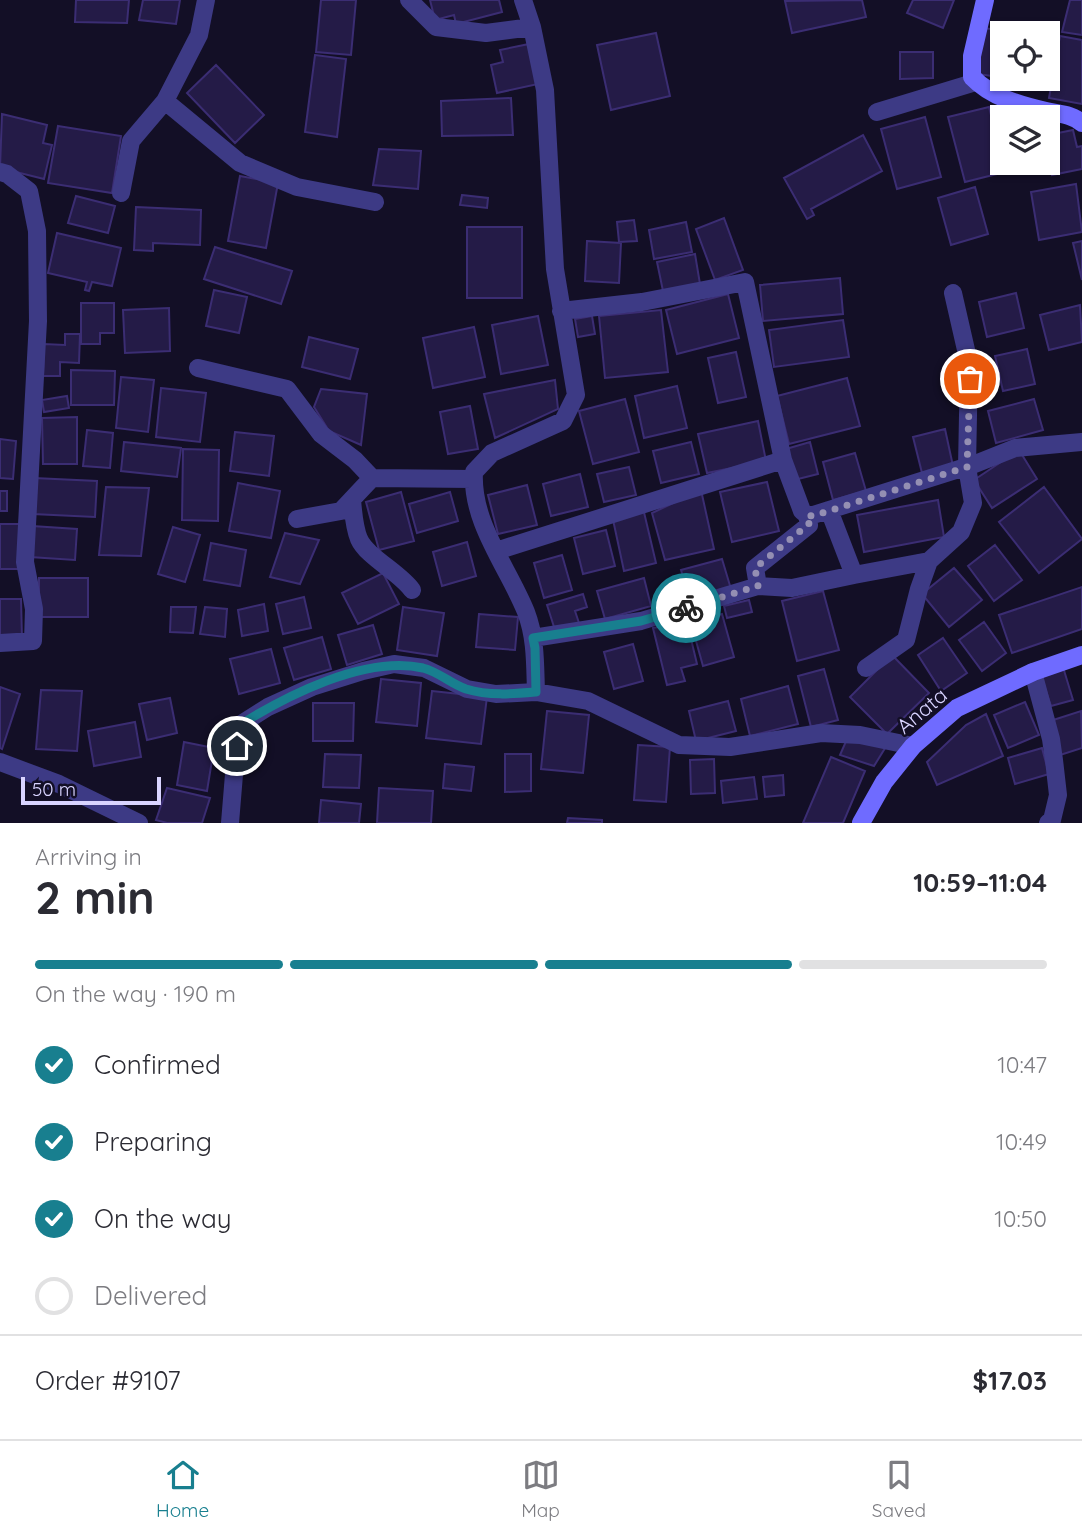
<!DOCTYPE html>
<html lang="en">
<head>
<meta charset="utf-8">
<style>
	body { margin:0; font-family:Quicksand,sans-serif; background:#f2f2f3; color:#2b2b33; height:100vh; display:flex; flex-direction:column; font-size:26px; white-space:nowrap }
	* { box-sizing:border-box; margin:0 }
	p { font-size:23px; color:#7c7c81 }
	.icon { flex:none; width:38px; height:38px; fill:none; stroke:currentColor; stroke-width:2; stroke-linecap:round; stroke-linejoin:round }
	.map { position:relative; height:823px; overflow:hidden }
	.drawer { display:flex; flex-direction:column; background:#fff; flex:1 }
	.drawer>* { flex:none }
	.buttons { position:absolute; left:990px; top:21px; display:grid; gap:14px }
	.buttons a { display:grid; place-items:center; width:70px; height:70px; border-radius:0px; background:#fff; box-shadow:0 2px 5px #0004; font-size:35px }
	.scale { position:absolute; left:21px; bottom:18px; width:140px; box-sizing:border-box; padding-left:7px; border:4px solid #d9d4ff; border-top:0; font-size:19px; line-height:24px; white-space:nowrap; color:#d9d4ff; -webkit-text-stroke:5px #130f26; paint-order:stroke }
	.pin { position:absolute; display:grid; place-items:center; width:60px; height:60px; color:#fff; margin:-30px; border:4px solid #fff; border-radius:50%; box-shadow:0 2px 7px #0007 }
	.courier { position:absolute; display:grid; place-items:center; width:70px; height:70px; margin:-35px; border:5px solid #187f8f; border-radius:50%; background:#fff; color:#222; box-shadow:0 2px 9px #0007 }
	.overview em { font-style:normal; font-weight:700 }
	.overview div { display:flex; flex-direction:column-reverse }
	.overview { display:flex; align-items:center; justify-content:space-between; height:119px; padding:0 35px }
	h1 { font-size:46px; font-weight:700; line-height:52px }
	.bar { display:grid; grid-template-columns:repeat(4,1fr); gap:10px 7px; align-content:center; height:84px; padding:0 35px }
	.bar i { height:9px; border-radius:5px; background:#e1e1e2 }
	.bar .selected { background:#187f8f }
	.bar p { grid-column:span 4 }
	.line { display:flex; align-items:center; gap:18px; padding:0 35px; border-top:2px solid #e1e1e2 }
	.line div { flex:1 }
	ol { padding:0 35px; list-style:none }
	li { display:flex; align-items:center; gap:21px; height:77px }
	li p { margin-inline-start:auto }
	li .icon { padding:7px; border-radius:50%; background:#187f8f; color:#fff; stroke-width:4 }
	li:last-child { color:#7c7c81 }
	li i { width:38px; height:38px; border:4px solid #e1e1e2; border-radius:50% }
	.menu { display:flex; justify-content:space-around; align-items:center; height:98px; border-top:2px solid #e1e1e2; background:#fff; font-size:19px; color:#7c7c81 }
	.menu a { display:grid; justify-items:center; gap:4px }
	.menu .selected { color:#187f8f }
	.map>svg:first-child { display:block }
	.building { fill:#241b47; stroke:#3b2d73; stroke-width:2 }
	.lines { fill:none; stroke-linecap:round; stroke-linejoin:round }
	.street { stroke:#3d3a85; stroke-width:18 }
	.secondary { stroke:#6f6bff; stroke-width:18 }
	.done { stroke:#948fb3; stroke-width:7; stroke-dasharray:0 12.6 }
	.route { stroke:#187f8f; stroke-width:9 }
	.labels { text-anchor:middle; stroke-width:5; stroke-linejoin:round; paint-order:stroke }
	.street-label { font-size:21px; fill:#d9d4ff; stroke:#130f26 }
</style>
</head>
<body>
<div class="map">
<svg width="1082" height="823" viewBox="0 0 1082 823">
	<rect width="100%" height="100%" fill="#130f26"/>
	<path class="building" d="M76,0H129L127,23L75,22Z
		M143,0H180L176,24L139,20Z
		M321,0H356L351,55L316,52Z
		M430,0H499L502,12L456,24L454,15L435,20Z
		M862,0L866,17L792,33L785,1Z
		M913,0H954L943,28L907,13Z
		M1070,0H1082V35L1062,32Z
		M983,28L1006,31L1003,33L1000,77L977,74Z
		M656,33L670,96L611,110L597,45Z
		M1060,36L1082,40V104L1049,98Z
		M529,44L538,84L497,93L491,65L503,62L500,50Z
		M900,52H933V78L900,79Z
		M315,55L346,59L337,137L305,132Z
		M216,65L264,115L235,143L187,93Z
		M1005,79H1041L1039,89L1004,82Z
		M511,98L513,135L442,136L441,101Z
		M989,107L1005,172L965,182L948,117Z
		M2,114L47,125L43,143L52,145L44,179L0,168Z
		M925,117L941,177L897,189L881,129Z
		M58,126L121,136L112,193L48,183Z
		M1073,130L1077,147L1082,146V169L1052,175L1048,158V135Z
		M863,135L882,171L811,209L814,215L807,219L784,178Z
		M379,149L421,151L418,189L373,185Z
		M240,176L278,183L266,248L228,241Z
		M1076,184L1082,232L1039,240L1031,192Z
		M975,187L988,234L951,245L938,198Z
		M462,195L488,198L487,208L460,205Z
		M76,196L115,206L108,233L68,223Z
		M136,207L201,210L200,245L153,243V251L134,250Z
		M724,218L743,270L715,280L696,229Z
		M634,220L637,241L619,242L617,222Z
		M686,222L692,252L654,259L649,230Z
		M467,227H522V298H467Z
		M57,233L121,248L112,286L92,282L89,291L85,290L87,282L48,273Z
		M587,241L621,243L619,283L585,281Z
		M1082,241V280L1073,243Z
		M215,247L292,271L281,304L204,279Z
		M695,254L700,284L663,291L657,262Z
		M840,278L843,314L763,321L760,285Z
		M214,290L247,297L239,333L206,326Z
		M1016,293L1024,328L987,337L979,302Z
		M728,294L739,338L677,354L666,310Z
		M81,303H114V333H100V344H81Z
		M1080,305L1082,342L1049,350L1040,315Z
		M169,308L170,351L125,353L123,310Z
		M661,310L668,372L605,378L599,316Z
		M538,316L548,365L501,374L492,325Z
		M592,316L595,334L578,337L575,319Z
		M843,320L849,357L774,367L769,330Z
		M474,327L485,377L433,388L423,338Z
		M65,334H80L79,363L60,362V376H43L44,344L65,345Z
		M309,337L358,349L350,379L302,367Z
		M1027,349L1035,384L1003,391L995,356Z
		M736,352L746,397L718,403L708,358Z
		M71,370L115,371L114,405H71Z
		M121,377L154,380L148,432L116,428Z
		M847,378L860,426L789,444L777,396Z
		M555,380L558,409L495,438L484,394Z
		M677,386L687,428L644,438L635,396Z
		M161,388L206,393L200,442L156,437Z
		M321,389L367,394L361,445L329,431L314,407Z
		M67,396L69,408L44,412L42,400Z
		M625,399L639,452L593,464L579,411Z
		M1034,399L1043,430L996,443L988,411Z
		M470,406L478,449L448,454L440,412Z
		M77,417V464H43L42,418Z
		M758,421L766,461L707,473L698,434Z
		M945,429L953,466L922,473L913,437Z
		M87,430L113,433L110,468L83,466Z
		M235,432L274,436L269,476L230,471Z
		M0,439L16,441L13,479L0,478Z
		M124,442L181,448L177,477L121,471Z
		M691,442L699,474L661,483L653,451Z
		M810,442L818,474L794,480L786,449Z
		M183,449L219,450L218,521L182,520Z
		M1019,450L1037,479L992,508L974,480Z
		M855,453L866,491L833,500L823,462Z
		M629,467L636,495L604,502L597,474Z
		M580,474L588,507L551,516L543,484Z
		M34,478L97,481L95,517L33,514Z
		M767,482L779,531L732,542L720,492Z
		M238,483L280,491L271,538L229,531Z
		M527,485L537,525L498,534L488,495Z
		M106,487L149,488L141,556L99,555Z
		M1044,487L1082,539L1039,573L999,522Z
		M701,490L714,549L665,560L652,513Z
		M0,491H7V511H0Z
		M401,492L414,541L379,550L366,502Z
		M450,492L458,521L417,533L409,504Z
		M938,500L944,537L864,552L857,515Z
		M643,508L656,563L624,571L612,515Z
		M0,524H22L20,569H0Z
		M32,526L77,529L75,560L30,557Z
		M173,527L200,535L185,582L158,574Z
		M606,530L615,566L583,574L574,538Z
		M285,533L319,540L300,584L270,577Z
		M467,542L476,576L442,586L433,552Z
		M211,543L246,550L240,586L204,580Z
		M995,545L1022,580L994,601L968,566Z
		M562,555L572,590L544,598L534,563Z
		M722,559L731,589L690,600L681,570Z
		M954,568L982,600L949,627L922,594Z
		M383,573L399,604L358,624L342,593Z
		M39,578H88V617H39Z
		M644,578L651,606L605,619L597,591Z
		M1082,587V629L1012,653L999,615Z
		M823,591L839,650L797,661L782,601Z
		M583,594L587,607L575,611L579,623L555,630L547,605Z
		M304,597L311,628L283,634L276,604Z
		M0,599H21L22,639H0Z
		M749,600L752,612L727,618L724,606Z
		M264,604L268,631L242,636L238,610Z
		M171,607H196L193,633L170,632Z
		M205,607L227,609L225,637L200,634Z
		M403,607L444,613L437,656L397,650Z
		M479,614L518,617L515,650L476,647Z
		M685,614L697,664L681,668L685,681L667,685L653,628L664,626L662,619Z
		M722,614L734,657L703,666L691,623Z
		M984,622L1006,653L982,671L959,640Z
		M373,625L382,654L347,665L338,635Z
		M322,637L331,669L294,680L284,648Z
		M943,638L967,673L941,691L918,655Z
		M633,644L643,681L614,689L604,652Z
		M271,649L280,683L239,694L230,659Z
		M892,655L929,693L887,734L850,697Z
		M1063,667L1073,700L1051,706L1040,673Z
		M824,669L838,720L811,727L798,676Z
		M381,679L421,683L417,726L376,722Z
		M788,686L798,724L750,736L741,699Z
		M0,687L20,694L2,749L0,748Z
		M41,690L82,691L77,751L36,749Z
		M432,691L487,697L481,744L426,738Z
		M170,698L177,733L147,740L139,704Z
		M728,701L736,731L696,741L689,711Z
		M1025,702L1039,735L1008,748L994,715Z
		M313,703H354L353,741H313Z
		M547,711L589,715L583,773L541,769Z
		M1081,711L1082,748L1057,756L1047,722Z
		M986,714L1003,756L937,785L927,762L966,725Z
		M135,722L141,757L94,766L88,731Z
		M847,739L887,745L874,766L840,755Z
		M184,742L214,748L207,791L177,785Z
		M638,745L670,747L666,802L634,800Z
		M1042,748L1049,774L1015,784L1008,758Z
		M325,754L361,755L359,788L323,787Z
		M505,754H531V791L505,792Z
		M831,757L865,771L843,823H803Z
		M714,759L715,793L691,794L690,760Z
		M445,764L474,767L471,791L443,788Z
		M783,775L784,795L765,797L763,777Z
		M754,777L757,799L723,803L721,781Z
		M167,788L210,798L202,823H167L156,820Z
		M379,788L433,791L431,823H377Z
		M321,800L361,804L359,823H319Z
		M568,818L602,820V823H567Z"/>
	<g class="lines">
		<path class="street" d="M409,0L436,27L486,33L532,27
			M523,0L532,27L545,90L555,269L576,395L563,421L492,453L474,472C471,523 508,567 526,612C536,638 535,665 536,692
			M165,101L240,163L297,187L375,202
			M877,112L976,82
			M0,172L7,174L29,191L37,231L38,321L25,562L34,609L33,641L0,643
			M121,193L131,141L165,101L199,35L206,0
			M561,311L642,302L745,282L783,460L802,511L807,515H813L975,464L1015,448L1082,442
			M198,368L287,389L321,434L355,460L372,478L473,479
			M352,499C353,512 354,527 359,539C367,557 399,572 412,590
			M829,510L854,575L929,561L961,532L973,503L967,467L969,363L953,293
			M297,519L341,511L372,478
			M496,551L783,460
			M758,586L755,568L809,525L807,515
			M533,638L641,621L758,586L792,588L854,575
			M866,668L906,640L919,589L929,561
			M1033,672L1051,739L1054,760L1058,795L1052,820L1048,823
			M0,762L59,784L139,823
			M230,823L238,726L268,707L312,687L363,671L394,664L424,668L467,689L496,694L536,692L588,701L679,745L730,747L821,733L860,735L913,746"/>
		<path class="secondary" d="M985,0L972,56V77C991,97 1020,105 1046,111C1058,114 1072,114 1082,123
			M861,823L884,782L913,746L957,708L1033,672L1082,655"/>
	</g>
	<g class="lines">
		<path class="done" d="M686,608L758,586L755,568L809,524L807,515L813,516L967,467L970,379"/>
		<path class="route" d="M237,746L238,726C286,696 365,655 423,668C439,672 451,684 466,689C489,696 512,694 536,692L535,648L533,638L641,621L686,608"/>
	</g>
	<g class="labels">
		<g class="street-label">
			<text transform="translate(922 711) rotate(-40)" y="7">Anata</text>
		</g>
	</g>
</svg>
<div class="buttons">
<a><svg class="icon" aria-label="locate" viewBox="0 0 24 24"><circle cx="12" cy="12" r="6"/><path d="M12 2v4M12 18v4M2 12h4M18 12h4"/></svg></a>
<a><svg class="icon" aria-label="layers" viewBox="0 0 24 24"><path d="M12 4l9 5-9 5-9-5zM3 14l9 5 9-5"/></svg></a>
</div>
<div class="scale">50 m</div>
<div class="pin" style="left:970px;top:379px;background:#ea580c"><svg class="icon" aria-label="bag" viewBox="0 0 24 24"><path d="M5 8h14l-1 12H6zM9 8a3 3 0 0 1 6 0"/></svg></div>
<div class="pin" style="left:237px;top:746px;background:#1f2937"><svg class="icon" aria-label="home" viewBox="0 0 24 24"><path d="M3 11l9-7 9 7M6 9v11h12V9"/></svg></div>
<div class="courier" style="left:686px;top:608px"><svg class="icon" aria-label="bike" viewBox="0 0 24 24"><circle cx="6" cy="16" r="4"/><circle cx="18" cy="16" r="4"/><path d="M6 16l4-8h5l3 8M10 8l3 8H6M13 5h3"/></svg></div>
</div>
<section class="drawer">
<div class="overview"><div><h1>2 min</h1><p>Arriving in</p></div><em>10:59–11:04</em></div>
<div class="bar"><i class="selected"></i><i class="selected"></i><i class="selected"></i><i></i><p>On the way · 190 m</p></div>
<ol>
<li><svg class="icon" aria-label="check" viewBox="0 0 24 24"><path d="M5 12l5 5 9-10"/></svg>Confirmed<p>10:47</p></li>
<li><svg class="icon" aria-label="check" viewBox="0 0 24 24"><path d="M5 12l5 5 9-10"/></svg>Preparing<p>10:49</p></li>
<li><svg class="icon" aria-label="check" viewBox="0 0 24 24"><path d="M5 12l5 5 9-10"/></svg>On the way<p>10:50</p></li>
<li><i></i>Delivered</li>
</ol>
<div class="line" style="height:91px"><div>Order #9107</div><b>$17.03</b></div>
</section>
<nav class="menu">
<a class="selected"><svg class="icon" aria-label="home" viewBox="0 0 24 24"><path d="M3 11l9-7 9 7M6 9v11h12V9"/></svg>Home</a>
<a><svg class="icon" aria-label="map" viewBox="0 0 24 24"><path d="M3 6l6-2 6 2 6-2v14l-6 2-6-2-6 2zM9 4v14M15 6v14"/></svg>Map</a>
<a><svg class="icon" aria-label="saved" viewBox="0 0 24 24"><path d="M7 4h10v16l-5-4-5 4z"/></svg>Saved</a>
</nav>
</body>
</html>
